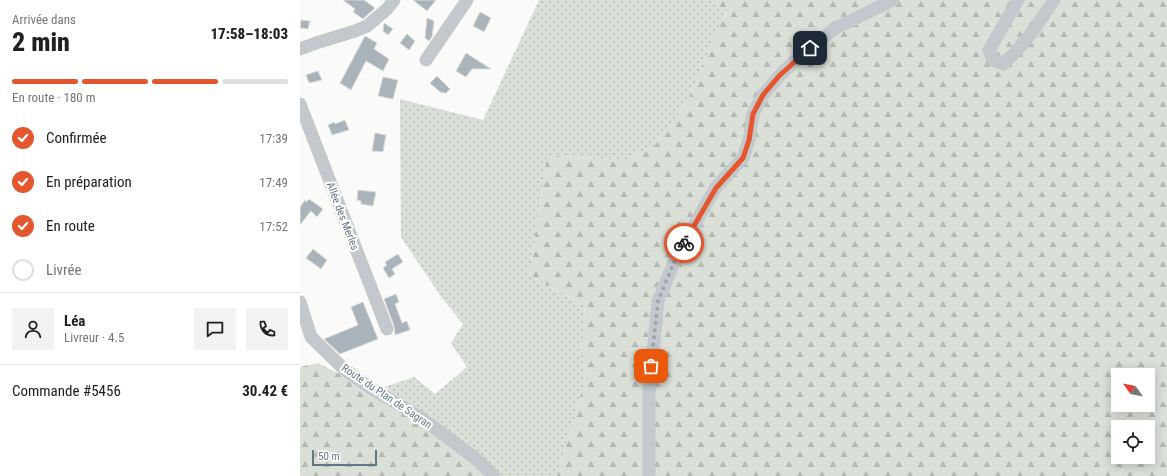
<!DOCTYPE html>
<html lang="fr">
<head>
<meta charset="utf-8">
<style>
	body { margin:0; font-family:"Roboto Condensed",sans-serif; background:#f2f2f2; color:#202124; height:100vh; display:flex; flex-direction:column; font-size:15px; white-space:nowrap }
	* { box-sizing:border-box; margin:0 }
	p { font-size:13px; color:#757577 }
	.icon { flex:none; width:22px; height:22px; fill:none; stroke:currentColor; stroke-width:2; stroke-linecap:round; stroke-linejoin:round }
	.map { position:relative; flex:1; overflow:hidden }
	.details { display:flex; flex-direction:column; background:#fff; width:300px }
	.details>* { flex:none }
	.needle { width:26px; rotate:303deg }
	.buttons { position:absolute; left:811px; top:368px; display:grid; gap:8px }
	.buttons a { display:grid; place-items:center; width:44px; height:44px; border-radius:0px; background:#fff; box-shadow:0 2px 10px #0003; font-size:20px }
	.scale { position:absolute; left:12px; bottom:10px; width:65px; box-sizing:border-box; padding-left:4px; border:2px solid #657683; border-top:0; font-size:11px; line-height:14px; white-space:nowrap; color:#657683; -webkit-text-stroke:3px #fff; paint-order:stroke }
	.pin { position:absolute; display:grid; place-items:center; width:34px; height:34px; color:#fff; margin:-17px; border-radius:8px; box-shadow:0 2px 6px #0006 }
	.courier { position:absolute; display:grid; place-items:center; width:40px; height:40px; margin:-20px; border:3px solid #e4572e; border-radius:50%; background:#fff; color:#222; box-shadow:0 1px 5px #0007 }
	.headline em { font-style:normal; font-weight:800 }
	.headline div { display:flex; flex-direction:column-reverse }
	.headline { display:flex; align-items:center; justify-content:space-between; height:68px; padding:0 12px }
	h1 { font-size:26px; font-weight:800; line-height:30px }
	.bar { display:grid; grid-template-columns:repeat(4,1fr); gap:6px 4px; align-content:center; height:48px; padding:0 12px }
	.bar i { height:5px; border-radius:3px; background:#e0e0e0 }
	.bar .current { background:#e4572e }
	.bar p { grid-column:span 4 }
	.line { display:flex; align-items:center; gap:10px; padding:0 12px; border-top:1px solid #e0e0e0 }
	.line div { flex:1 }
	.round { display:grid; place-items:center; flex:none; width:42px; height:42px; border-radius:0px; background:#f2f2f2 }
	ol { padding:0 12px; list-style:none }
	li { display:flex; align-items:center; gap:12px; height:44px }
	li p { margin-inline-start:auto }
	li .icon { padding:4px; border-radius:50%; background:#e4572e; color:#fff; stroke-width:4 }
	li:last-child { color:#757577 }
	li i { width:22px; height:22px; border:2px solid #e0e0e0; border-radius:50% }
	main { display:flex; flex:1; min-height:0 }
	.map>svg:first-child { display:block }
	.grass { fill:url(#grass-dots) }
	.forest { fill:url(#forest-firs); fill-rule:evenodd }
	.building { fill:#aab3b9; stroke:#dcdcda }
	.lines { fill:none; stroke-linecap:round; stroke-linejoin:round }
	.minor { stroke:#c3c8cc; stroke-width:13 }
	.done { stroke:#99a4ac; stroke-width:4; stroke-dasharray:0 7.2 }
	.route { stroke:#e4572e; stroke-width:5 }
	.labels { text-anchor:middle; stroke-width:4; stroke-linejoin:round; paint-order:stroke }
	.street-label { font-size:11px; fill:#657683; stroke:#fff }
</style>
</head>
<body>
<main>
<section class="details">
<div class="headline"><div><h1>2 min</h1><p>Arrivée dans</p></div><em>17:58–18:03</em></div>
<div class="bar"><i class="current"></i><i class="current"></i><i class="current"></i><i></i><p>En route · 180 m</p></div>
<ol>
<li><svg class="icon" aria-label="check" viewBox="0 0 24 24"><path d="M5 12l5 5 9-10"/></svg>Confirmée<p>17:39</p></li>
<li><svg class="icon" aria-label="check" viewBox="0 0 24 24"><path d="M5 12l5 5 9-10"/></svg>En préparation<p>17:49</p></li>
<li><svg class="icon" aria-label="check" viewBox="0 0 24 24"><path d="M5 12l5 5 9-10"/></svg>En route<p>17:52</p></li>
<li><i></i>Livrée</li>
</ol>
<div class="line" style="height:72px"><a class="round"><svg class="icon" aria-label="person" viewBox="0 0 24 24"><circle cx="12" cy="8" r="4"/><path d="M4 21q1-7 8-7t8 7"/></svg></a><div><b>Léa</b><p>Livreur · 4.5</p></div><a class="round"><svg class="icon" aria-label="chat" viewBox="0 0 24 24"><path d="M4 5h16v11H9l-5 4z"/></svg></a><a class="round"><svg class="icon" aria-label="phone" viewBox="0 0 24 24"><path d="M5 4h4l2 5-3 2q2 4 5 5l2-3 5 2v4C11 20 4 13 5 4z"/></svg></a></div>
<div class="line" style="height:52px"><div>Commande #5456</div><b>30.42 €</b></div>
</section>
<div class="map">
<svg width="867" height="476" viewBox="0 0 867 476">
	<defs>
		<pattern id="grass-dots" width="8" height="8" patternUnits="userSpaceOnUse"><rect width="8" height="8" fill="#dadfd7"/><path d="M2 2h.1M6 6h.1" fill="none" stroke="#b4b9b4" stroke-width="1.8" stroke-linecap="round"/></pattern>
		<pattern id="forest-firs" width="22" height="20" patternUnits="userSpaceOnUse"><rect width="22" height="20" fill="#dadfd7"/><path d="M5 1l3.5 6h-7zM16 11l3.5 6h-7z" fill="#b4b9b4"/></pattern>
	</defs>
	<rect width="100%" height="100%" fill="#fafaf8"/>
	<path class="grass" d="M239,0H410L427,10L415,36L389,99L354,147L325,159L247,156L229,275L285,306L281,350L285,380L257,476H199L73,391L114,377L135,394L167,367L151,343L163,324L142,298L101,237L100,99L183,120Z"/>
	<path class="forest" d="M410,0H867V476H257L285,380L281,350L285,306L229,275L247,156L325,159L354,147L389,99L415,36L427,11ZM818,375H848V405H818ZM818,427H848V457H818Z
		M18,363L73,391L199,476H0V367Z"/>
	<path class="building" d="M43,0H64L75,8L63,19L53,12L55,9Z
		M113,0H136L127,11Z
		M180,12L191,18L184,32L173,26Z
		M127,18L134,21L132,37L129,41L125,38Z
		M1,20L10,21L8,29L0,28Z
		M84,23L93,29L88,35L83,31Z
		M107,34L115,41L109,50L100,43Z
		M65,36L77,43L74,49L89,59L83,71L66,61L51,90L40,83Z
		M166,53L191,69H172L166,77L156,71Z
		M18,71L22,80L9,83L6,75Z
		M137,76L150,89L145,94L144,92L142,93L140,92L130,83Z
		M83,77L98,80L93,99L78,96Z
		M45,120L49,130L32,135L28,125L34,122L35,124Z
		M75,133L86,135L83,152L72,151Z
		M58,190L76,192L73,206L61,204V201L57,200Z
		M9,199L23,209L17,217L11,211L0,225V207L5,200L6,202Z
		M13,249L27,260L21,269L6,258Z
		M98,254L103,262L92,269L95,274L89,278L83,268L87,265L85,262Z
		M96,294L99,302L95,304L102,323L107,321L110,330L95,335L94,326L84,299Z
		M63,302L78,339L40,354L24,339L58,325L51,307Z"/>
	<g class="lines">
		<path class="minor" d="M718,0L689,50L693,60L703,64C724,46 739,23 754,0
			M0,49L16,43L55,31L67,26L87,9L94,0
			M126,60L167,0
			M0,104L87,329
			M0,302L11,337L44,369L69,387L120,417L175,458L194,476
			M349,476V394L358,301L378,253L416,187L443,158L449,140L453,114L463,95L479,76L500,56L534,29L593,0"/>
	</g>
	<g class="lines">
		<path class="done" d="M351,366L358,301L378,253L384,243"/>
		<path class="route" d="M384,243L416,188L443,158L449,140L453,114L463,95L479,76L510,48"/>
	</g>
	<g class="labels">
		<g class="street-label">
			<text transform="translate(43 216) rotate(69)" y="4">Allée des Merles</text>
			<text transform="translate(87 396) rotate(34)" y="4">Route du Plan de Sagran</text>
		</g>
	</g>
</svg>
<div class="buttons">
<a><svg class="needle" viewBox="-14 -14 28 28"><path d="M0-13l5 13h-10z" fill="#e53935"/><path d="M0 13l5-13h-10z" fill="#757577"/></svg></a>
<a><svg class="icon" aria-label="locate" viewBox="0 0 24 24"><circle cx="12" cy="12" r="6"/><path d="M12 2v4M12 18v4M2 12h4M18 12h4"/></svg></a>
</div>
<div class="scale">50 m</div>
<div class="pin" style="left:351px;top:366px;background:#ea580c"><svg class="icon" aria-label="bag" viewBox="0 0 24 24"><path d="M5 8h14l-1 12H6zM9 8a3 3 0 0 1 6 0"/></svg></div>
<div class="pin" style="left:510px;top:48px;background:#1f2937"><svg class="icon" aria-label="home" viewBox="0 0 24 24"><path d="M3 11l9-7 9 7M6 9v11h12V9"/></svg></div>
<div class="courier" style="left:384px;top:243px"><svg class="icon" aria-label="bike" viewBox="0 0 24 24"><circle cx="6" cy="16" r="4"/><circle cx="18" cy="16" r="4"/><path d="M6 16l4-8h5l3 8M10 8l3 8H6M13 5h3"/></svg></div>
</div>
</main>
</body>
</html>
